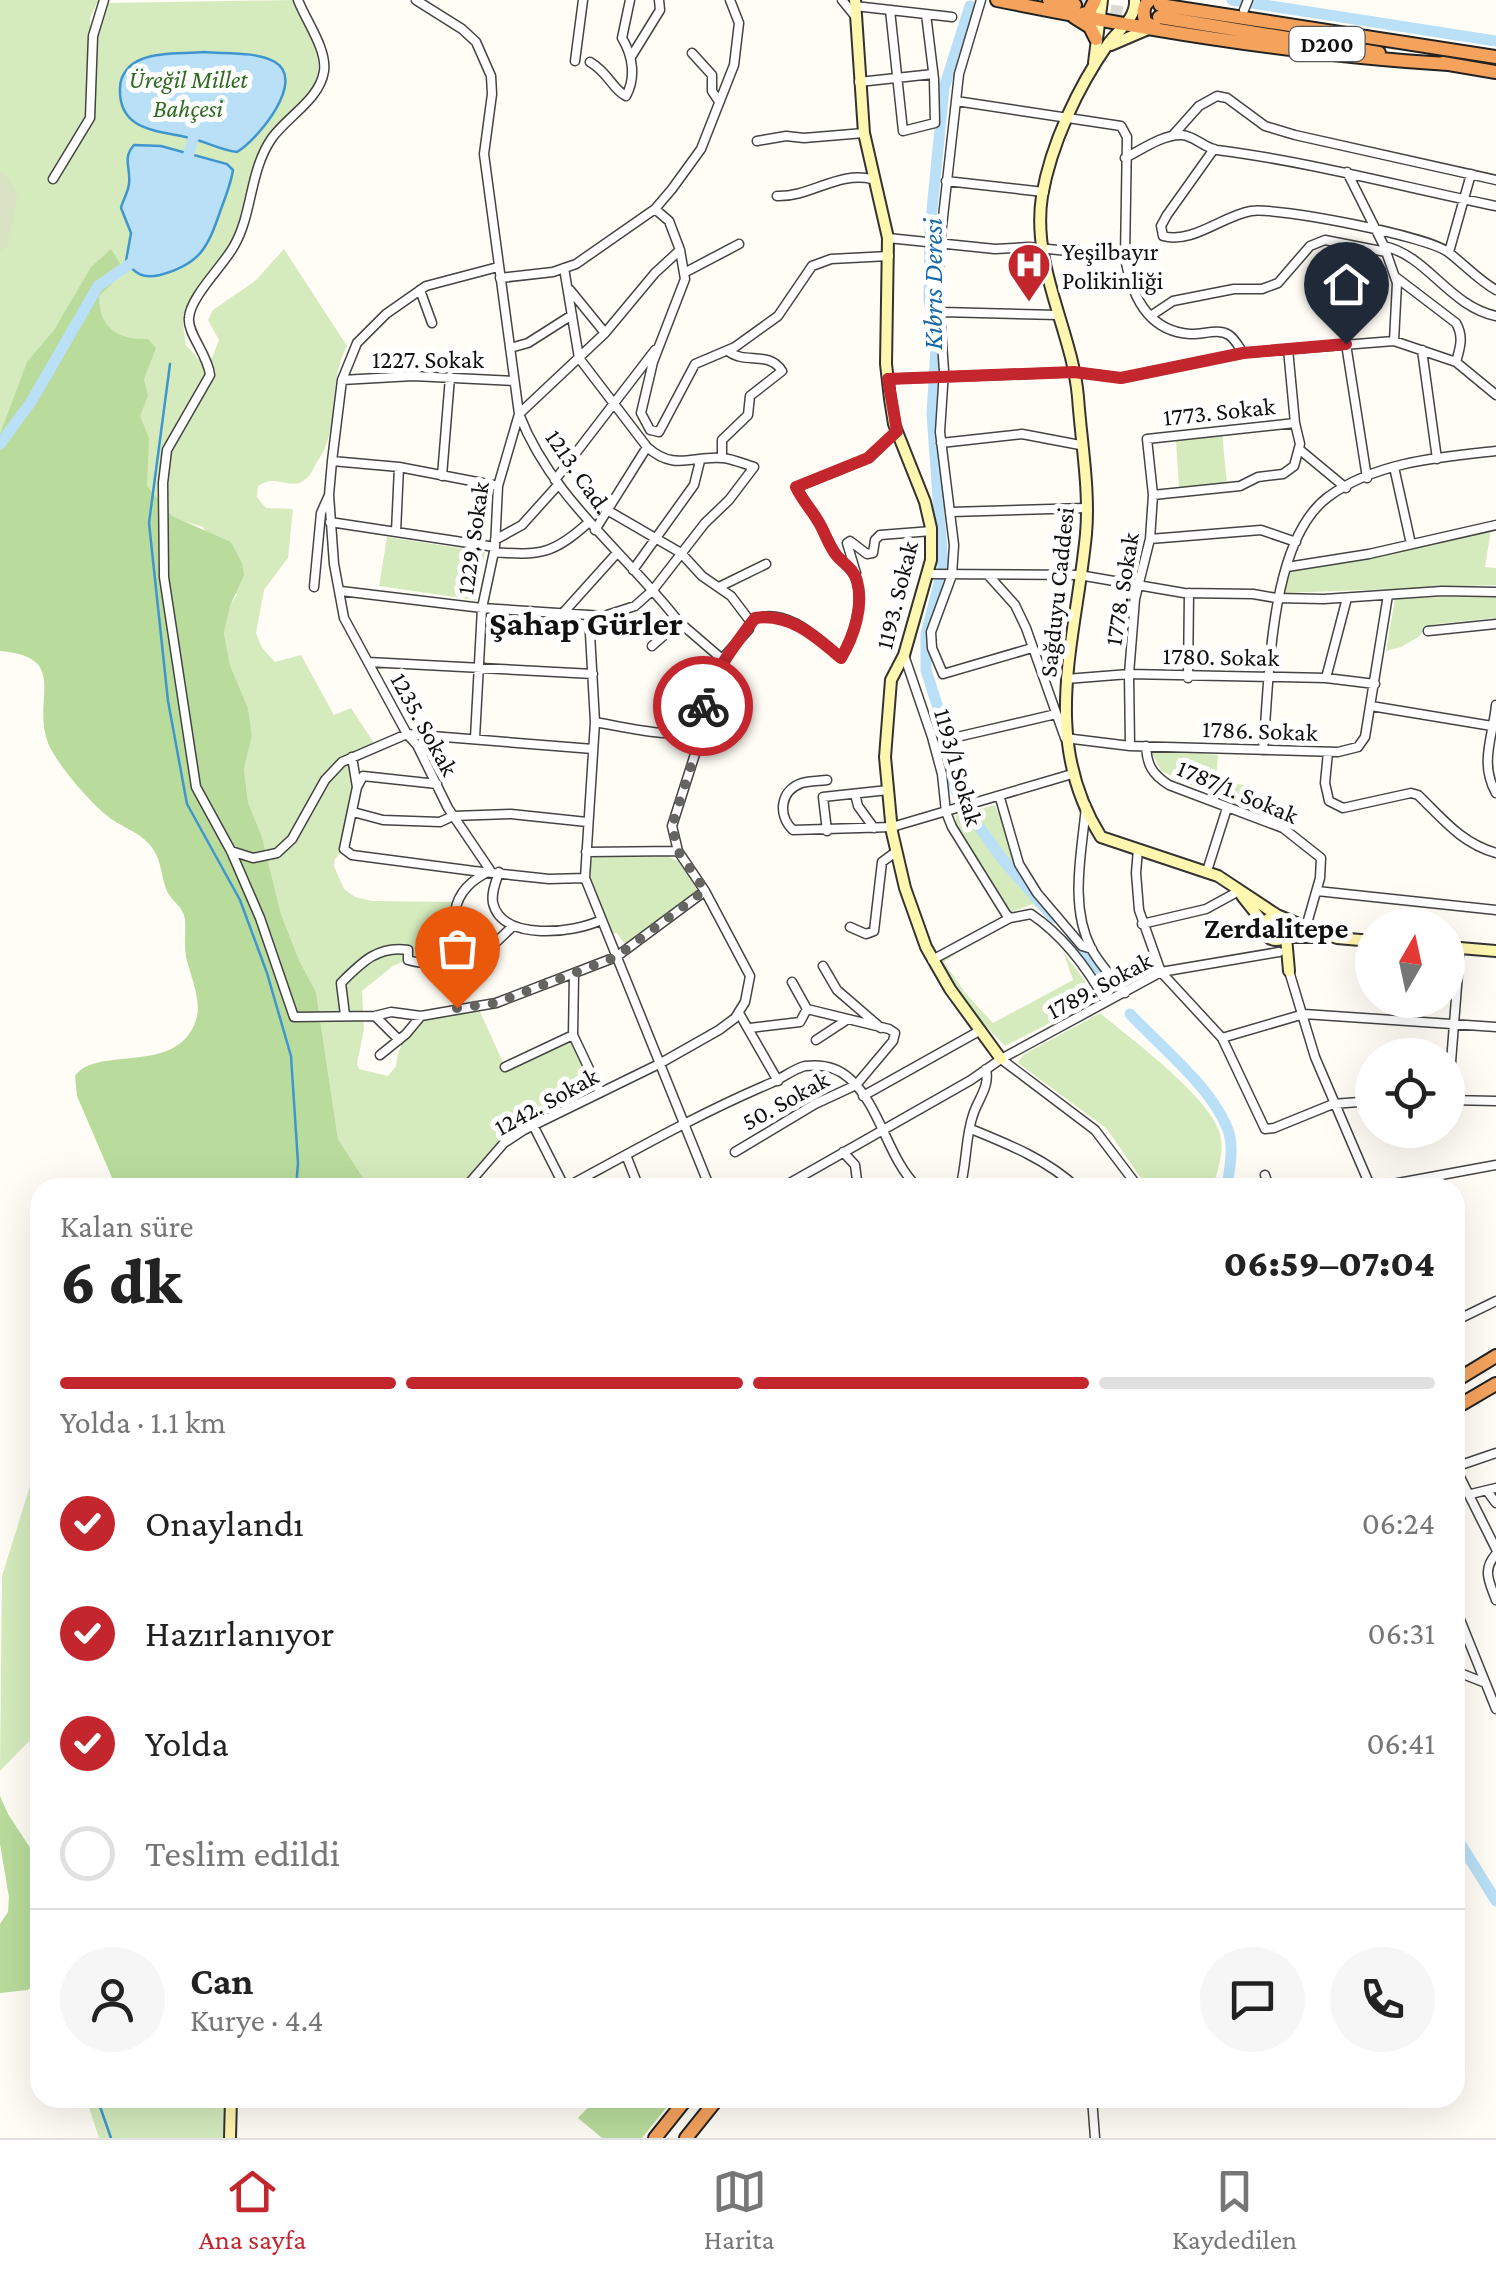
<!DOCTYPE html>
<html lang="tr">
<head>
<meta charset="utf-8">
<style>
	body { margin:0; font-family:"Crimson Pro",serif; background:#f6f6f6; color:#222; height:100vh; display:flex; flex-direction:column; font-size:38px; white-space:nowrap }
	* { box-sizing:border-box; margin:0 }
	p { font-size:32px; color:#767676 }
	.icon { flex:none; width:55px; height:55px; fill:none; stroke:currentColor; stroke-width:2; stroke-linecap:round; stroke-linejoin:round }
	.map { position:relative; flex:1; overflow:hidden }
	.sheet { position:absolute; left:30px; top:1178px; width:1435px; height:930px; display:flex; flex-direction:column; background:#fff; border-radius:30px; box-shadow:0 10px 40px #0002 }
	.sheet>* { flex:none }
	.needle { width:65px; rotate:9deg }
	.controls { position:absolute; left:1355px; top:908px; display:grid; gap:20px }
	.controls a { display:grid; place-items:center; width:110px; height:110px; border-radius:50%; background:#fff; box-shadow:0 10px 40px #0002; font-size:50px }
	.pin { position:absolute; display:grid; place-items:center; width:85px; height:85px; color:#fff; margin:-102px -42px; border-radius:50% 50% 50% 0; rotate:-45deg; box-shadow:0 0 10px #0007 }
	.pin .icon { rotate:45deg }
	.courier { position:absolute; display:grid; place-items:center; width:100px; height:100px; margin:-50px; border:8px solid #c4262e; border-radius:50%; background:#fff; color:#222; box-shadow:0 2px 12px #0007 }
	.headline em { font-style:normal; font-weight:800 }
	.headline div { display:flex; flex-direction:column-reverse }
	.headline { display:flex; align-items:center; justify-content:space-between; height:170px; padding:0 30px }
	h1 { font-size:65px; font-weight:800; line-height:75px }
	.bar { display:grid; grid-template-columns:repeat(4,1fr); gap:15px 10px; align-content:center; height:120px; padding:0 30px }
	.bar i { height:12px; border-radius:8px; background:#e0e0e0 }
	.bar .current { background:#c4262e }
	.bar p { grid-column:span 4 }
	.line { display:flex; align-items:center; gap:25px; padding:0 30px; border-top:2px solid #e0e0e0 }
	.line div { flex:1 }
	.round { display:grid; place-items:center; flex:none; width:105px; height:105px; border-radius:52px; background:#f6f6f6 }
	ol { padding:0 30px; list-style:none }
	li { display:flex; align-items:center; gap:30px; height:110px }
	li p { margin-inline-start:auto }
	li .icon { padding:10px; border-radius:50%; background:#c4262e; color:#fff; stroke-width:4 }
	li:last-child { color:#767676 }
	li i { width:55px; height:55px; border:5px solid #e0e0e0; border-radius:50% }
	.tab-bar { display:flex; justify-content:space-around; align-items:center; height:140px; border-top:2px solid #e0e0e0; background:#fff; font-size:28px; color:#767676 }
	.tab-bar a { display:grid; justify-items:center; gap:5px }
	.tab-bar .current { color:#c4262e }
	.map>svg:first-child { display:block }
	.green { fill:#d5ebbd }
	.forest { fill:#b9dc9c }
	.cemetery { fill:#d9e3c4 }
	.water { fill:#b9e0f7; stroke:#3f96cf; stroke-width:2.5 }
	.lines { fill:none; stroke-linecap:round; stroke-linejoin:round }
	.stream { stroke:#3f96cf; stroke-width:2.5 }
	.river { stroke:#b9e0f7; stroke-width:11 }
	.highway-tunnel { stroke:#dbdad3; stroke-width:12; stroke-dasharray:12 6; stroke-linecap:butt }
	.street-casing { stroke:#444; stroke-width:11 }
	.secondary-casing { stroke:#333; stroke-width:14 }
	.highway-casing { stroke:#222; stroke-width:16 }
	.street { stroke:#fff; stroke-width:8 }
	.secondary { stroke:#fff6b0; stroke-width:10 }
	.highway { stroke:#f5a25d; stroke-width:12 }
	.done { stroke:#646461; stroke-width:10; stroke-dasharray:0 18 }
	.route { stroke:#c4262e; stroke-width:12 }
	.labels { text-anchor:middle; stroke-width:10; stroke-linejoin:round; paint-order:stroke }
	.shield { fill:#fff; stroke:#585858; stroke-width:2.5 }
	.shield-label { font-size:22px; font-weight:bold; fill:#111 }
	.park-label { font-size:25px; font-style:italic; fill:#2f6b1f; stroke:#fff }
	.poi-label { font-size:25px; fill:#111; stroke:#fff; text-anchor:start }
	.street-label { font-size:25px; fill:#111; stroke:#fff }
	.water-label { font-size:28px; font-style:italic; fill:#1768a6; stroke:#fff }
	.quarter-label { font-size:30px; font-weight:bold; fill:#111; stroke:#fff }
	.district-label { font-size:35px; font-weight:bold; fill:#111; stroke:#fff }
</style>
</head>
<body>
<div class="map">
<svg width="1496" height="2138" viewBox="0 0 1496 2138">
	<rect width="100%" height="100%" fill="#fffdf5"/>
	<path class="green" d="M0,0H98L90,18L91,122L95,104L96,40L106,3L294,0C302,22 321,48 318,72C316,99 280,122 265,145C244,178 245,218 227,252C216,274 190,290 184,315C182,325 185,335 186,345L200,361L212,358L219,340L208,320L213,310L255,281L284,249L347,346C327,382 341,430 317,462C313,468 311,477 303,481C288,490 277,473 258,486L257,497L266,508L293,509L288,558L264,590L256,633L262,648L275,662L301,655L334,715L351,708L376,746L352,758L357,787L344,849L335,859L334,866L344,889L355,897L372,901L458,902L454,920L489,949L466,959L407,960L393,966L362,991L364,1029L357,1064L359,1069L388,1076L396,1066C398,1045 408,1033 421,1016L477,1005L505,1067L573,1035L600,1092L504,1143L465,1187H369L338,1139L316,992L299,960L281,914L262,837L248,802L244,769L252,736L248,708L230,665L224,633L230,605L237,595L203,527L0,466Z
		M1222,432L1227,484L1179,487L1176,441Z
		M1491,530L1485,567L1496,568V585L1284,593L1291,569Z
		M387,537L485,552L476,600L379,586Z
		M1496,595V618L1436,624L1426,627L1420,636L1401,647L1386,651L1395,599Z
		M1150,749L1218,755L1216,781L1251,786L1247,811L1161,771Z
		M995,805L1024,879L1043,907L1039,910L1033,904L1011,912L956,828V815Z
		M667,856L680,862L699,893L626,946L617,933L611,934C602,911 584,881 593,857Z
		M969,945L944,962L966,994L993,1023L1073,980L1063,952L1085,981L1091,1002L1005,1046L975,1015L939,962Z
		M1100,1013C1131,1039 1210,1097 1220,1134C1225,1152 1217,1171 1213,1187H1147L1107,1129L1018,1063L1023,1055Z
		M40,1454V1730L0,1771L2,1576Z
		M86,2098H233L232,2138H99Z"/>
	<path class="forest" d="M111,249L121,265L112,284L99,296C99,328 118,340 148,339L156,348L144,379L148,396L140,416L149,438L147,486L172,516L231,542L242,563L244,575L230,606L224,633L230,665L248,708L252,736L244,769L248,802L262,837L281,914L299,960L316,992L338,1139L369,1187H116L77,1096L75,1076C97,1044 182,1078 197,1016C201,999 190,974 186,957C184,944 186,931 185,919C183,907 173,902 168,893C160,877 163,859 149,844C138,831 118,826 105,814C88,800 56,763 48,743C31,699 71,657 0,651V434L27,362L54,330L91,267Z
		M0,1796L8,1814L40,1863V1977L28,1990L0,1993V1924L8,1912L9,1897L0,1844Z
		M597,2098H674L642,2138H602L578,2118Z"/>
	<path class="cemetery" d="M0,172L8,177L18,194L8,245L0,252Z"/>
	<path class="water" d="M204,52C224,54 256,51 275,62C307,81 257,140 237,152C221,150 209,143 194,139C163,130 118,134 120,88C120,75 129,64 142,59C159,52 185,54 204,52Z
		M134,145L161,146L227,164L233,170C231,183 226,196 221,209C208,247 201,264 160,275C143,279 135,274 126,261L131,233L121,208C123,199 128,193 129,184C131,168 122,158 134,145Z"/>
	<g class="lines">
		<path class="stream" d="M170,364L149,523L168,701L187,804L240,900L267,973L291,1056L298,1163L296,1188
			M97,2098L111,2138"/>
		<path class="river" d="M1232,0L1496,41
			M185,168L196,128
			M0,444L31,402L98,286L139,258
			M943,567L932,414L936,348L929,299L930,230L944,88L970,6
			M941,576L926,634V670L946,733L955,788L962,803
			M968,811L1003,860L1054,918
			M1072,940L1111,987
			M1130,1014C1161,1047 1215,1090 1229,1133C1234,1150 1229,1170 1227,1188
			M1455,1835L1496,1901"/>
		<path class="highway-tunnel" d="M1075,5L1141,15"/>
		<defs>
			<path id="street" d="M298,0C306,21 327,49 324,71C320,99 288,116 272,138C249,171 253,213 234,246C223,266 190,297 189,318C187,333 208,355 210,375L167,450L163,483L164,577L196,787L231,851L260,918L294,1017L375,1016L391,1012L421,1016L496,1003L616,957L705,891
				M416,0L462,29L476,42L491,76L492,94L484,154L519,414C552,499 625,552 679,622L652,646
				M842,0L855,16
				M981,0L959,74L940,244L938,287L944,371L940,432L954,545L952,575L931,632L932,648L943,674L1032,648
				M855,6L952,17
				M890,10L903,131L935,123L934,79L926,14
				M1244,10L1248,0
				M692,53L712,75V91L718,100
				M631,57L660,10L659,0
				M575,61L583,0
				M590,62C609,73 612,89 626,96C636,78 633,56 622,38L630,0
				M859,82L933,74
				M956,101L1121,126L1127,137L1125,257
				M1174,134L1199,106L1217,96L1227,98L1265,126L1295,135L1496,180
				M757,141L786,136L804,138L864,133
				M1214,149L1167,215L1161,226L1163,236C1193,244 1222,216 1251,211C1279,207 1426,236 1448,252C1464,264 1478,280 1496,290
				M1125,158C1141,150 1163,134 1182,135C1195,136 1204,148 1217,150C1311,162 1403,187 1496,206
				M1347,172L1384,246L1397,283L1394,341
				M53,179L90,118L93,36L104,0
				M946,181L1044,192
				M777,196C811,197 838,171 872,179
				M655,209L669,221L680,250L685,279L653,362L641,413L650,430L659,432L695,364L735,347L778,316L812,266L831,259L889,256
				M888,238L995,249L1029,247L1125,257C1131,294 1147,331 1190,334C1202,335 1218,328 1229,335C1235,339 1239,347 1243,353
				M1384,246C1428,256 1449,306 1496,316
				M1449,252L1471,174
				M684,273L739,244
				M500,278L553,272L576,264L655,209L672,189L701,149L734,65L739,23L730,0
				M1397,278L1456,323C1464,337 1460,348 1456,362
				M420,290L432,323
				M570,290L605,333
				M942,312L1058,315
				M1152,315L1173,301L1234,289H1262L1278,283L1310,246L1325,240L1386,252
				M1346,344L1367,478
				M510,348L528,343L572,315
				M1422,350L1437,459
				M887,379L1075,372L1121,378L1243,353L1394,341L1456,362L1496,395
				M342,380L413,376L514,381
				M941,443L1022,434L1080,445
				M1299,449L1346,488
				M722,458V440L748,415L750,396L782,371C769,350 745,365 728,351
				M332,461L342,380L357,343L386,314L426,286L498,267
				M1394,467L1411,544
				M442,476L450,377
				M555,480L655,350
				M1153,495L1240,486L1258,477L1283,474L1294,466L1300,444L1295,423L1288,349
				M951,512L1086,508
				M330,522L495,547
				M595,530L647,447
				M396,532L399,467
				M1150,539L1261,530L1296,542
				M495,540L522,525L558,485
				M494,552C540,556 554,554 589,522
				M1287,567L1369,554L1496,525
				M633,570L694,485L700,461
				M856,573L847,543L850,541L867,554L873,553L875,540L880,535L932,531
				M927,574L1079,575L1184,593L1253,594L1276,598L1324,599L1442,591L1496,592
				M989,576L1015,605L1026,628L1065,738L1130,746L1338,752L1358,747L1365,737L1388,595
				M721,586L766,564
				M314,587L321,513L329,495
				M341,591L482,608L604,616L635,606L653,590L705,523L729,500L754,467C744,464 733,459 723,458C692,455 675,472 647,447L579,358L564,268
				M563,613L617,553
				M589,616L595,722L585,878L710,1188
				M750,621C783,604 817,637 841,658C854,636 863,606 857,581C854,570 844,564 837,556C829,545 825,532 818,521C811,509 802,500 797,487L869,458L897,431
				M679,622L722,659
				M1428,631L1496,624
				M904,655L932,737L942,774L946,812L952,827L1006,914L1010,918L1031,914C1062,935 1088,969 1106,1002
				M368,662L593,674
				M1188,678L1189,593
				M1326,678L1347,598
				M1066,679L1129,674L1326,678L1375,684
				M1496,705C1493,737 1479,763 1496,793
				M1371,706L1492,726
				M595,722C620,726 679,741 700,729
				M957,737L1056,714
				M475,738L482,608L495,547L498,486L519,414L605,333L655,273L680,250
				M1130,746L1129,674L1135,599L1150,539L1153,495L1147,439L1295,423
				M1146,746C1147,765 1152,774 1169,785L1283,828L1321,858L1320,878L1306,927
				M1263,750C1270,680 1268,542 1328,497C1375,462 1440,457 1496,451
				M1328,752L1325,783L1329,801L1343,808L1411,793L1418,795C1443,819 1461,843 1496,853
				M352,757L357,787
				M827,780C819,781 809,781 802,783C779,791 778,816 793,830L892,827L1072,774
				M437,784L363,776L357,787L344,849L352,855L474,871L549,879L585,878
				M855,794L858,806L874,828
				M1000,798L1019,864L1037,893L1082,946L1092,949
				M1086,806C1082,852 1069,905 1091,948C1099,964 1114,979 1125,993
				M353,812L383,820L440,822L453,816L511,814L587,822
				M827,831L823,797L888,790
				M1138,849L1136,873L1139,910L1161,972L1222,1038L1265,1129L1274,1128L1333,1104L1372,1101
				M231,851L253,858L277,853L292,839L325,780L342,762L407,734L593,749
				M586,852L678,851
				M490,870L448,808L417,745L407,734L344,618L334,564L329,495L332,461L399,467L498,486
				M1207,871L1227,808
				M499,872C496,882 491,892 493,903C502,942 575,933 601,920
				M486,873C465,884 453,900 455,923L489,949L513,926
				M1317,891L1496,910
				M1142,924L1206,909L1239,891
				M850,927L866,934L874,931L882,862L897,851
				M932,960L1010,918
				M823,966L837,990L881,1028
				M1289,971L1315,1057L1371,1188L1496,1165
				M574,975L573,1035L600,1092
				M739,1013L778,1081
				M345,1015L341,983C361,963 378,945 408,950V960C435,968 464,961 489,949
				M375,1016L399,1040
				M750,1028L800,1022L807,1009L792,982
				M1222,1038L1304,1014L1496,1027
				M816,1040L845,1021
				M380,1055L406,1034L421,1016
				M1001,1059L1095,1130L1139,1188
				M505,1067L573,1035
				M863,1096L981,1030
				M1448,1100L1460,948
				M1448,1100L1496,1101
				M533,1125L565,1188C633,1151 700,1113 771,1083C783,1078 793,1069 805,1066C821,1064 837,1067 849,1078C881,1106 887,1158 918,1188
				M971,1129C1008,1144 1048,1160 1077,1188
				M735,1152L815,1104L856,1085L893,1041L895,1033L889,1029L807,1009
				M843,1152L855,1165L858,1188
				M626,1155L639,1188
				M1265,1175L1269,1188
				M465,1188L504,1143L524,1130L659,1064L719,1030L735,1018L745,1002L750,976L705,891L678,851L672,826L696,751L703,703L722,659L749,629L750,621L731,596L702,576L681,553L607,510
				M781,1188L971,1080L1001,1059L1161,972L1279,952
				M960,1188C967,1164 965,1138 973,1115C978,1099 990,1087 986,1069
				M1455,1321L1496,1301
				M1455,1467L1496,1549
				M1455,1467L1496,1453
				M1487,1491L1496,1503
				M1471,1494L1496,1488
				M1496,1554C1482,1570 1489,1581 1496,1600
				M1455,1607L1496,1709
				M1455,1671L1483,1682
				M1092,2098L1095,2138"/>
			<path id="secondary" d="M855,0L864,133L888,238L886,364L890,399L894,424L925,502L931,528V560L904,655L891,680L885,757L892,832L905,888L926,947L950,989L1001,1059
				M1135,0C1136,19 1119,29 1108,44C1078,87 1051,144 1042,196C1031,266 1072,330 1078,397C1081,441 1090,490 1086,534C1076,640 1039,738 1101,837L1218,876L1277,915L1306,927L1337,938L1372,941
				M1111,45L1146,30
				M1094,63L1102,0
				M1242,896L1265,925
				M1264 928a12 12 0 1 1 24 0a12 12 0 1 1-24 0Z
				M1448,947L1496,951
				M1289,971L1286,937H1326
				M230,2138L231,2098"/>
			<path id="highway" d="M997,0C1145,30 1297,55 1448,64
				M1049,0L1075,5
				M1150,0C1142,6 1143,13 1145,22L1156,28
				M1160,5L1496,57
				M1080,15L1089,12L1095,0
				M1074,17L1090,27L1096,39
				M1159,17L1379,53
				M1443,63L1496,72
				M1455,1381L1496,1356
				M1455,1408L1496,1384
				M655,2138L687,2098
				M686,2138L718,2098"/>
		</defs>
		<use href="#street" class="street-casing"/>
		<use href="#secondary" class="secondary-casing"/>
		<use href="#highway" class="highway-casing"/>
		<use href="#street" class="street"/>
		<use href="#secondary" class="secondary"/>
		<use href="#highway" class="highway"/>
	</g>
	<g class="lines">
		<path class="done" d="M457,1008L496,1003L616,957L705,890L678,851L672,826L696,750L703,706"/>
		<path class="route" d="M703,706C715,670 734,646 755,618C790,613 815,636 841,658C854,636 864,606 857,581C854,569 844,564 837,556C828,545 825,532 818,521C811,509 802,500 796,487L868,458L897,431L888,379L1074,372L1121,378L1243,353L1346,344"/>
	</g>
	<defs>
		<symbol id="hospital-pin" viewBox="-11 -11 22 30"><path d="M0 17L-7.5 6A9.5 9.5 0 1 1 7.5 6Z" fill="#c4262e" stroke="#fff"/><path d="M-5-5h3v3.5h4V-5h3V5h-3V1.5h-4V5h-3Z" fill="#fff"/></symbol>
	</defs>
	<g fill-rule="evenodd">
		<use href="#hospital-pin" x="1004" y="240" width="50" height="68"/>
	</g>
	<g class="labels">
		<rect class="shield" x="1289.5" y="27" width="75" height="34" rx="8"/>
		<g class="shield-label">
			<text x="1327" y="52">D200</text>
		</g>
		<g class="park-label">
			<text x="188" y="88">Üreğil Millet<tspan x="188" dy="29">Bahçesi</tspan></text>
		</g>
		<g class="poi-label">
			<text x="1062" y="260">Yeşilbayır<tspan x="1062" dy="29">Polikinliği</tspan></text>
		</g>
		<g class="street-label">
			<text x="428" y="368">1227. Sokak</text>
			<text transform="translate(1219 411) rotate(-6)" y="9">1773. Sokak</text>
			<text transform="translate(579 471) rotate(55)" y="9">1213. Cad.</text>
			<text transform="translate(472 538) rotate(-82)" y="9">1229. Sokak</text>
			<text transform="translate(1121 589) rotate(-81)" y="9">1778. Sokak</text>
			<text transform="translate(1056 592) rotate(-84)" y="9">Sağduyu Caddesi</text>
			<text transform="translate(896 595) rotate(-76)" y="9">1193. Sokak</text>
			<text transform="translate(1221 656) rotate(1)" y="9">1780. Sokak</text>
			<text transform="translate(425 724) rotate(61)" y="9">1235. Sokak</text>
			<text transform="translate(1260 730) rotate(2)" y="9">1786. Sokak</text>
			<text transform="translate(959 767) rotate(74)" y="9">1193/1 Sokak</text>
			<text transform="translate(1238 791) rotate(23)" y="9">1787/1. Sokak</text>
			<text transform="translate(1099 985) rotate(-28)" y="9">1789. Sokak</text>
			<text transform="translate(785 1100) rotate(-29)" y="9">50. Sokak</text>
			<text transform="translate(546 1101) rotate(-29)" y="9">1242. Sokak</text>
		</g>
		<g class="water-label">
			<text transform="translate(932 284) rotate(-90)" y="10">Kıbrıs Deresi</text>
		</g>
		<g class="quarter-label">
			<text x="1276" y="938">Zerdalitepe</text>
		</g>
		<g class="district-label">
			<text x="586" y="635">Şahap Gürler</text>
		</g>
	</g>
</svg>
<div class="controls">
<a><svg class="needle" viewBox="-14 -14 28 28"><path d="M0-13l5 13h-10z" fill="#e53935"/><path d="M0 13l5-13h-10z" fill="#767676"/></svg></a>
<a><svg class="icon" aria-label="locate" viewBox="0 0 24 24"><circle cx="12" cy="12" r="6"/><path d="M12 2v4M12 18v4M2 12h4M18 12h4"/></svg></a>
</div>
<div class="pin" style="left:457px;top:1008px;background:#ea580c"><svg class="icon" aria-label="bag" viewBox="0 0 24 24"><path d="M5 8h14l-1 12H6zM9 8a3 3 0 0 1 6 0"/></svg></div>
<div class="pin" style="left:1346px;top:344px;background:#1f2937"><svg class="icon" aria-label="home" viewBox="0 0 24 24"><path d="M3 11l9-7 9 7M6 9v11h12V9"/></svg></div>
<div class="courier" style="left:703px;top:706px"><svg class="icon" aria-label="bike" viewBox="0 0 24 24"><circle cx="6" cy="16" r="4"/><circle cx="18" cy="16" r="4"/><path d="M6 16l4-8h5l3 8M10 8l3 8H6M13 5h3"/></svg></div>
<section class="sheet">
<div class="headline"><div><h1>6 dk</h1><p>Kalan süre</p></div><em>06:59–07:04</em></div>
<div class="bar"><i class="current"></i><i class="current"></i><i class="current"></i><i></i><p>Yolda · 1.1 km</p></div>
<ol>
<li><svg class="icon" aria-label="check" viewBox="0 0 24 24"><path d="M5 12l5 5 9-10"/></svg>Onaylandı<p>06:24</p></li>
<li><svg class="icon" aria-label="check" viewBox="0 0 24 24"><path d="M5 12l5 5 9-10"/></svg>Hazırlanıyor<p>06:31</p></li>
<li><svg class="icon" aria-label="check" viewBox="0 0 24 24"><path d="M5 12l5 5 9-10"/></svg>Yolda<p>06:41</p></li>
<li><i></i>Teslim edildi</li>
</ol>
<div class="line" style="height:180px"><a class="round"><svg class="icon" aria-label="person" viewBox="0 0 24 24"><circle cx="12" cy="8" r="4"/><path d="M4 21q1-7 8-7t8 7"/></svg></a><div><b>Can</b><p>Kurye · 4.4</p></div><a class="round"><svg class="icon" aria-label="chat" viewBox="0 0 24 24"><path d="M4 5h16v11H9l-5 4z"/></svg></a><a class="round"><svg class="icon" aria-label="phone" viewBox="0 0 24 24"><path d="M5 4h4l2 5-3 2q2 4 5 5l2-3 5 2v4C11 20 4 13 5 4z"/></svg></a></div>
</section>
</div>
<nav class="tab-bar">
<a class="current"><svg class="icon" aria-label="home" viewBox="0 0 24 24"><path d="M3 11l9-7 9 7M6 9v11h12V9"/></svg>Ana sayfa</a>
<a><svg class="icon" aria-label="map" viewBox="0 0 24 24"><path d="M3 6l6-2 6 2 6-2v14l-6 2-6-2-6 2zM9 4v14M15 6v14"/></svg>Harita</a>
<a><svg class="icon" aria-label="saved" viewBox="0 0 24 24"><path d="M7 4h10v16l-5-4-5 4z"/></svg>Kaydedilen</a>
</nav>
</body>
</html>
